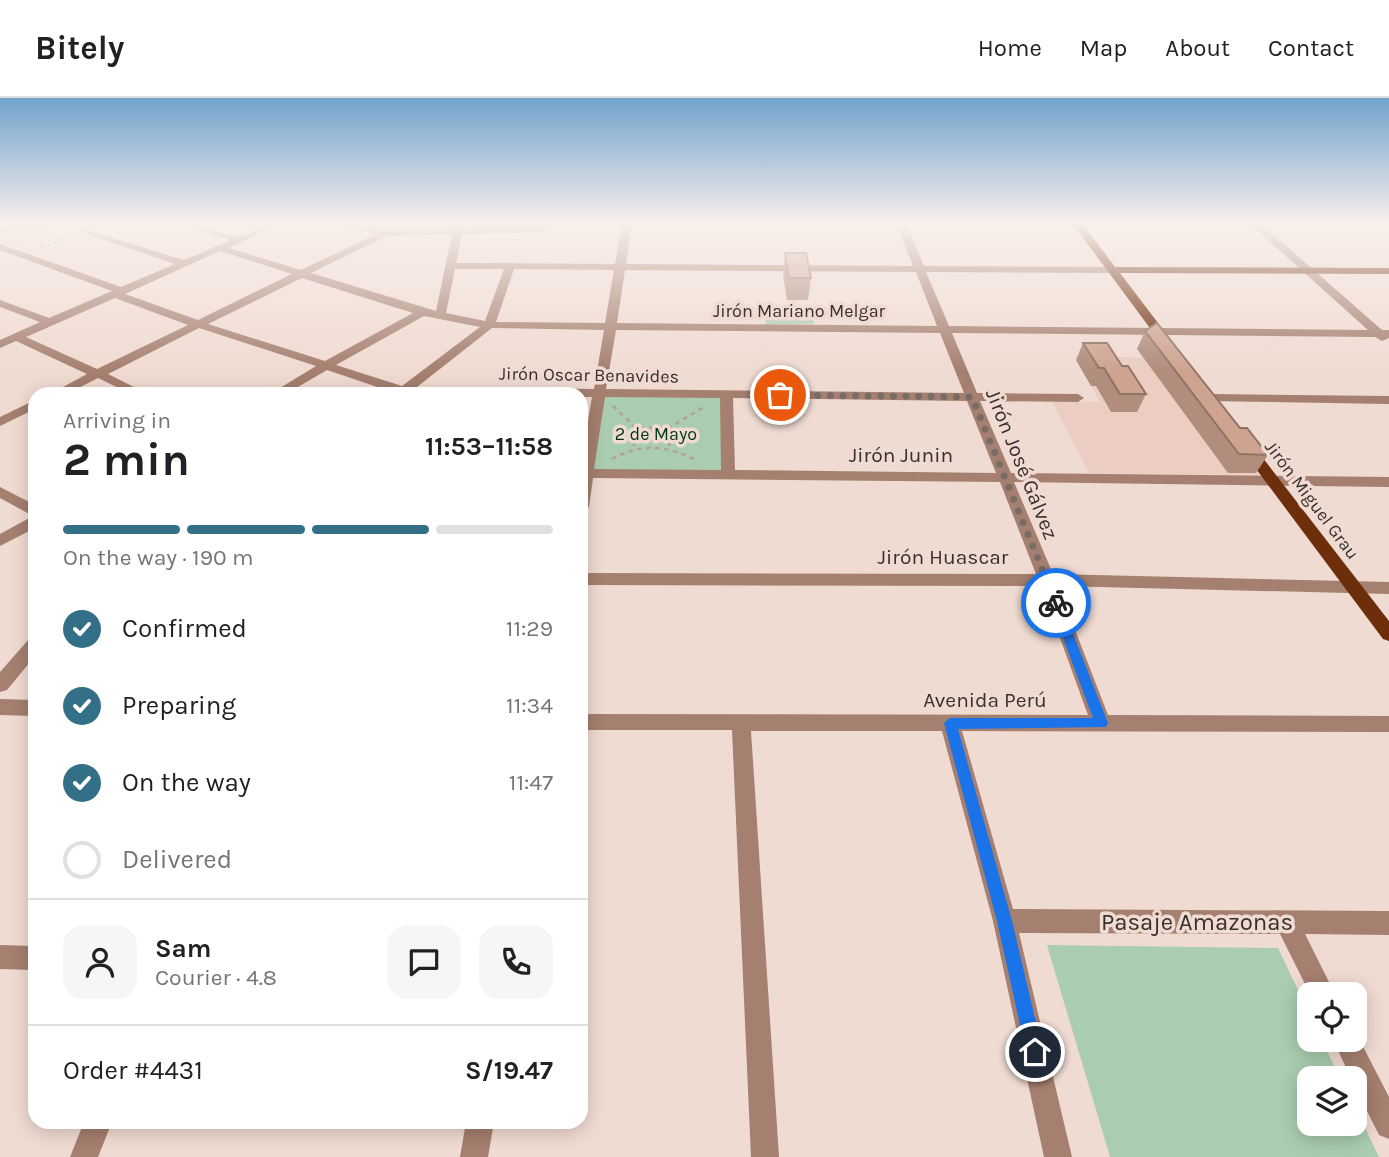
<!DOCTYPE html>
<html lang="en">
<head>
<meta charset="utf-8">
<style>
	body { margin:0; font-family:Karla,sans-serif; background:#f6f6f6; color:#202124; height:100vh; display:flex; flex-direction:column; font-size:26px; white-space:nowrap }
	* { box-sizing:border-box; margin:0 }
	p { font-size:23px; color:#757577 }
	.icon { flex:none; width:38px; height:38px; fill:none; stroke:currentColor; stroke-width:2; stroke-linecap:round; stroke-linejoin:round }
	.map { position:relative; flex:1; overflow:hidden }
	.drawer { position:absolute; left:28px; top:289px; width:560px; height:742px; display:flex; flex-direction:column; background:#fff; border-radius:21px; box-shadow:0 4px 18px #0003 }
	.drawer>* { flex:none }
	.tools { position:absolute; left:1297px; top:884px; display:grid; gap:14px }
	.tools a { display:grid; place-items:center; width:70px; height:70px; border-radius:14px; background:#fff; box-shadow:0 4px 18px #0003; font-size:35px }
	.pin { position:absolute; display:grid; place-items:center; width:60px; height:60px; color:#fff; margin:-30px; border:4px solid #fff; border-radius:50%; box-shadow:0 2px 7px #0007 }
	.courier { position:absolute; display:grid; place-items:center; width:70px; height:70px; margin:-35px; border:5px solid #1a73e8; border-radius:50%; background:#fff; color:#222; box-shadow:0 2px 9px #0007 }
	.headline em { font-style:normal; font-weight:700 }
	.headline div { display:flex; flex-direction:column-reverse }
	.headline { display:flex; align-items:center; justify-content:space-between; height:119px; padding:0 35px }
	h1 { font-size:46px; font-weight:700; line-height:52px }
	.bar { display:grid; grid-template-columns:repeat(4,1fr); gap:10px 7px; align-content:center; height:84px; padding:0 35px }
	.bar i { height:9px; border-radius:5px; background:#e0e0e0 }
	.bar .selected { background:#336f86 }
	.bar p { grid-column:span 4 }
	.line { display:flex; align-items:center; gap:18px; padding:0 35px; border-top:2px solid #e0e0e0 }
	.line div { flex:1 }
	.round { display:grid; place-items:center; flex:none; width:74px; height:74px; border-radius:21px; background:#f6f6f6 }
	ol { padding:0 35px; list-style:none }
	li { display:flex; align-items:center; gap:21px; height:77px }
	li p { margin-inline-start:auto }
	li .icon { padding:7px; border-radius:50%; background:#336f86; color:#fff; stroke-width:4 }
	li:last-child { color:#757577 }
	li i { width:38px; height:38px; border:4px solid #e0e0e0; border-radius:50% }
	header { display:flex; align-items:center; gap:42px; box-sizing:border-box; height:98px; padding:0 35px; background:#fff; border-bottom:2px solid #e0e0e0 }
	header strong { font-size:33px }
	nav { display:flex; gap:38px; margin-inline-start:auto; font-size:24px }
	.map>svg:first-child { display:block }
	.built { fill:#ebcec1 }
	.green { fill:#aacdaf }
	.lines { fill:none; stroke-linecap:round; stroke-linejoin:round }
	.path-far1 { stroke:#b1a19a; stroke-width:2; stroke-dasharray:3.5 3.5; stroke-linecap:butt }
	.path { stroke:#b1a19a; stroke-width:2.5; stroke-dasharray:4.5 4.5; stroke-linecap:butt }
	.minor { fill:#a57f6f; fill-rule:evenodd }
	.major { fill:#6d2e0c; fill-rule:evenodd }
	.wall { fill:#b18d7d }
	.building { fill:#cea491; stroke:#907366; stroke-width:2 }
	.route { fill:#1a73e8 }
	.done { stroke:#786c67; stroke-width:7; stroke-dasharray:0 12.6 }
	.labels { text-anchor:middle; stroke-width:7; stroke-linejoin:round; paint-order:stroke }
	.far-street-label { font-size:18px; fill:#38302d; stroke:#f0dbd2 }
	.far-park-label { font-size:18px; fill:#003a13; stroke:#f0dbd2 }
	.street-label { font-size:21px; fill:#38302d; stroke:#f0dbd2 }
	.near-street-label { font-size:24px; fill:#38302d; stroke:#f0dbd2 }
</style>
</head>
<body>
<header>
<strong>Bitely</strong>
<nav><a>Home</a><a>Map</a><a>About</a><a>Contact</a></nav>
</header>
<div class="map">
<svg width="1389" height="1059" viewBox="0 0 1389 1059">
	<rect width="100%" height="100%" fill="#f0dbd2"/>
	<path class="built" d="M27,125H102L83,133L67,127L13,147L0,142V134Z
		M1087,259L1173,260L1260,377L1089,375L1052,304H1100L1076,262Z"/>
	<path class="green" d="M765,213H812L814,226H766Z
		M601,297L724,298V375L589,374Z
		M1047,847L1278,850L1309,915V942H1322L1340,980H1309V1026H1354L1355,1009L1379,1059H1110Z"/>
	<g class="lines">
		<path class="path-far1" d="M41,150L76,136"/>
		<path class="path" d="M613,308L636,330L670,329L704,309
			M634,348L636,330
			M669,348L670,329
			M612,361C643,345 665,347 696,362"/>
		<path class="minor" d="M11,125H25L0,135V129Z
			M179,125C199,125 226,139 239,138C254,137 264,125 282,125L229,150L301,172L376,136L333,125H351L385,132L453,130L454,125H464L463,130L543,128L548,131L543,134L462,136L456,165L615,166L622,125H632L626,166L913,168L896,125H906L924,168L1112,169L1117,172L1112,175L926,174L949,228L1368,232L1249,125H1260L1382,232H1389V240L1382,243L1375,239L952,235L977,295L1078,296L1084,300L1078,304L980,303L1011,375L1389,379V389L1014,384L1053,476L1389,484V496L1058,488L1108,617L1389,618V634L962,633L1013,811L1389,813V837L1305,836L1335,896H1310L1280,836L1019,835L1072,1059H1044L993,823L942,633H751L779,1059H751L732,632H581V616L1088,617L1041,488L581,487V475L1036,476L1000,384L593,380L589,409L581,414V365L592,299H581V296H398L327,272L286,296H270L316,268L199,230L108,276L148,296H131L98,280L67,296H50L87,276L16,243L0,250V242L40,224L0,209V202L49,220L112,193L0,152V146L121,189L175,166L83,135V131L184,162L231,142ZM452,136L436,213L311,175L387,138ZM220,153L292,176L198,222L125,196ZM455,171H504L485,223L446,215ZM514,171L614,172L605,225L496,224ZM625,172L916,174L937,228L617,225ZM302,180L413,215L325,263L208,226ZM115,200L188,227L97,271L26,239ZM424,218L480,229L402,288L336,267ZM492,230L604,232L594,291L417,289ZM616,232L940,235L964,295L606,291ZM605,299L720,300L721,372L594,371ZM733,300L967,303L996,375L735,372Z
			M1209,296L1389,298V306L1204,303L1203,300Z
			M35,302V311L0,328V319Z
			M0,389L35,407V430L0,448V436L33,418L0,400Z
			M35,539V558L7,592L0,594V574L29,541Z
			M0,601L35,602V618L0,617Z
			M0,847L35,848V872L0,871Z
			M1355,933L1389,999V1041L1379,1037L1354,987V980H1351L1333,942H1354Z
			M84,1024H112L98,1059H70Z
			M466,1024H494L488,1059H460Z"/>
		<path class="major" d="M1072,125H1082L1115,169L1389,170V176L1120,175L1174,246L1168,250L1164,249Z
			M1247,345L1252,346L1389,523V543L1383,541L1242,352L1240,349Z"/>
	</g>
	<path class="wall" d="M785,155L811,180L808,202H787L783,177Z
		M1145,233L1268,357L1256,375H1228L1137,251Z
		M1083,245L1122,268L1146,296L1137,314H1111L1096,288H1091L1076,262Z"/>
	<path class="building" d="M785,155H806L811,180H789Z
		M1157,225L1240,330H1247L1268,357L1239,356L1145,233Z
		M1083,245H1107L1122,268H1128L1146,296H1120L1104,270H1099Z"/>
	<linearGradient id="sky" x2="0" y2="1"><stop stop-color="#72a3cc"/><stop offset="0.46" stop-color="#f8efeb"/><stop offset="1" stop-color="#f8efeb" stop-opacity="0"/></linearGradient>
	<rect width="1389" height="273" fill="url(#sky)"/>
	<path class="route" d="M1056,501L1061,505L1108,625L1106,629L958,631L1012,823L1043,954L1041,960L1035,963L1029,960L1026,954L997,823L944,625L950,620H1093L1050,505Z"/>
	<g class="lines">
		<path class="done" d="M780,297L972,299L1056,505"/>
	</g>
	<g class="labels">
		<g class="far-street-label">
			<text x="799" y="219">Jirón Mariano Melgar</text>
			<text transform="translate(589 277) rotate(1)" y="6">Jirón Oscar Benavides</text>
			<text transform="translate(1312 402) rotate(53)" y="6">Jirón Miguel Grau</text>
		</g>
		<g class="far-park-label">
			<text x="656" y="342">2 de Mayo</text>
		</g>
		<g class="street-label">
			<text x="901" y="364">Jirón Junin</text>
			<text transform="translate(1022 366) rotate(68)" y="7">Jirón José Gálvez</text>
			<text x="943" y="466">Jirón Huascar</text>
			<text x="985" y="609">Avenida Perú</text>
		</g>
		<g class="near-street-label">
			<text x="1197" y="832">Pasaje Amazonas</text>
		</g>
	</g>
</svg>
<div class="tools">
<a><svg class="icon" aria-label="locate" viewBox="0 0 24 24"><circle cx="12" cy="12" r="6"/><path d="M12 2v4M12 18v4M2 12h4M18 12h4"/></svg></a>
<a><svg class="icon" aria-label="layers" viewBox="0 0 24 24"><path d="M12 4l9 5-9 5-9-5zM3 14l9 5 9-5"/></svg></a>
</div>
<div class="pin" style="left:780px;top:297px;background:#ea580c"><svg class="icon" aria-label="bag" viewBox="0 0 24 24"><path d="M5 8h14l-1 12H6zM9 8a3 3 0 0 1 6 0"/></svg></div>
<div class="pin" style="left:1035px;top:954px;background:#1f2937"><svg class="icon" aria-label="home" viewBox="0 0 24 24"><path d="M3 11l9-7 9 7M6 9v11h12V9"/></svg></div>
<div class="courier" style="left:1056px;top:505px"><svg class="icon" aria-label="bike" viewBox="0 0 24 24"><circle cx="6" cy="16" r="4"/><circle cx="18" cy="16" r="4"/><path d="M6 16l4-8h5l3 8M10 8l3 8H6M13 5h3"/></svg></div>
<section class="drawer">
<div class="headline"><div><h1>2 min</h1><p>Arriving in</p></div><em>11:53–11:58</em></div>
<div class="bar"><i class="selected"></i><i class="selected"></i><i class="selected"></i><i></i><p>On the way · 190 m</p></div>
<ol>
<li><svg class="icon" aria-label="check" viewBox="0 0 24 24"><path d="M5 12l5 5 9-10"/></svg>Confirmed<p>11:29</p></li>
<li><svg class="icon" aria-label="check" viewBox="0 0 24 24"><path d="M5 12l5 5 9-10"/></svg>Preparing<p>11:34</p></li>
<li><svg class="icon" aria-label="check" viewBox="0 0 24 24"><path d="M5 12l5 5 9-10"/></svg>On the way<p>11:47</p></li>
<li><i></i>Delivered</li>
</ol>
<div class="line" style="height:126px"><a class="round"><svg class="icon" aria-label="person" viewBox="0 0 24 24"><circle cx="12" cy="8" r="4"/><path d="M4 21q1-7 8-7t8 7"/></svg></a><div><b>Sam</b><p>Courier · 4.8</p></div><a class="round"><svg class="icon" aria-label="chat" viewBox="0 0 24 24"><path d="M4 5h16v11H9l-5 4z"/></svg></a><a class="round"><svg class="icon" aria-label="phone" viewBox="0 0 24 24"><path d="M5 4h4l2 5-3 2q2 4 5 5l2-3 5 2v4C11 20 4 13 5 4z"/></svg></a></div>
<div class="line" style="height:91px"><div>Order #4431</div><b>S/19.47</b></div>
</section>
</div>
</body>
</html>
